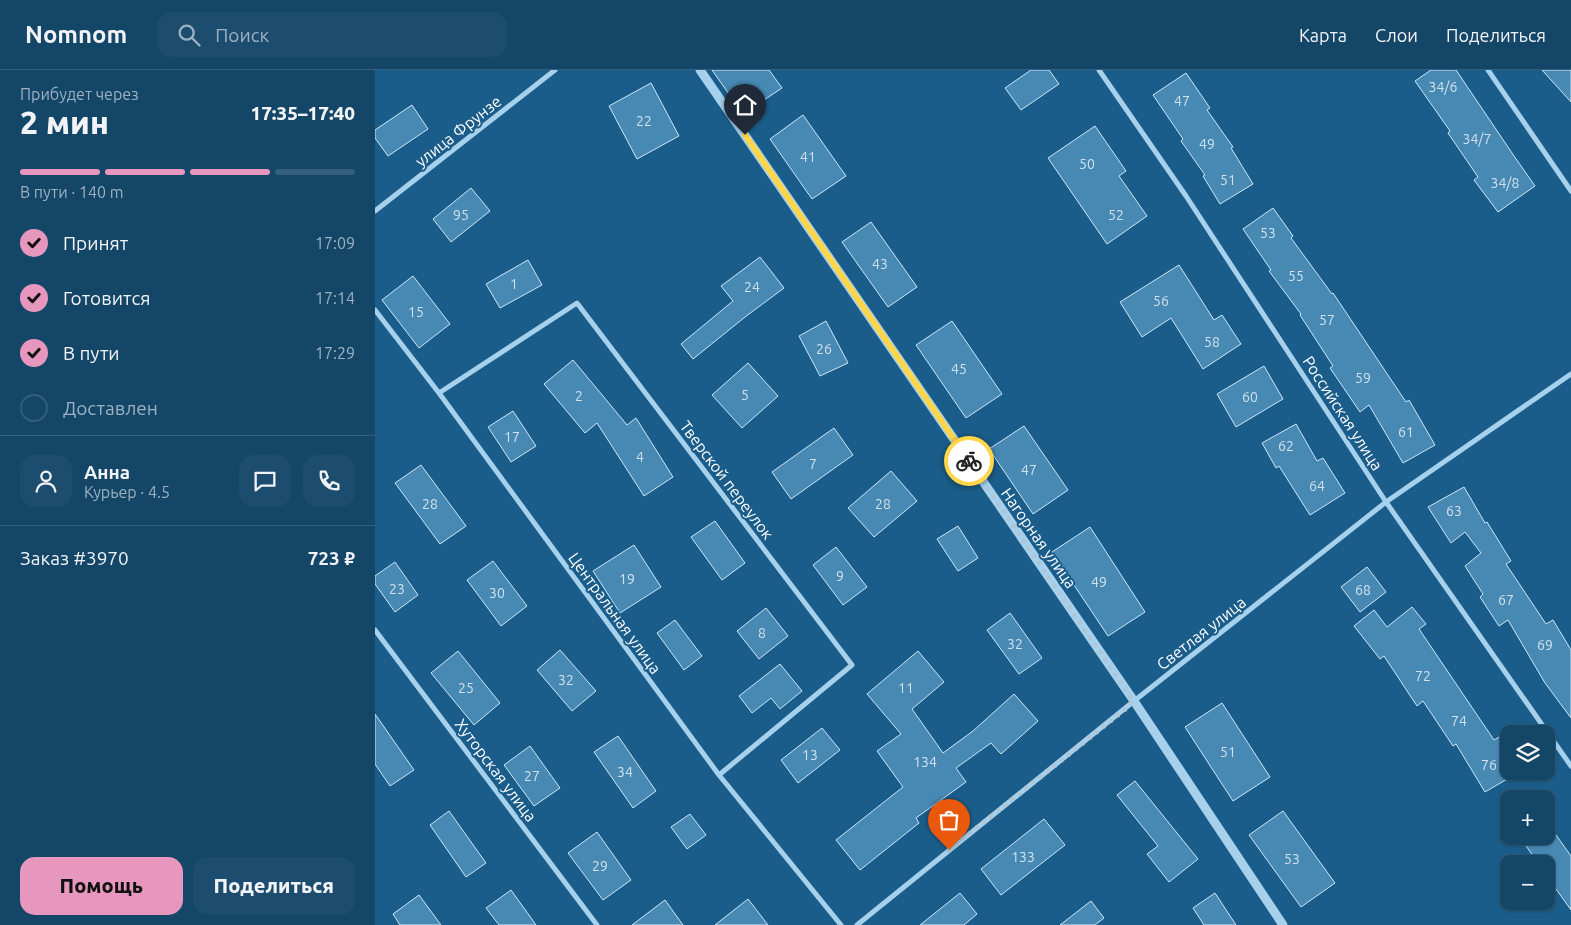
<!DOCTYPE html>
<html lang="ru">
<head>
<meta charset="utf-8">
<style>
	body { margin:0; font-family:Ubuntu,sans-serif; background:#1d4d6e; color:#f1f3f6; height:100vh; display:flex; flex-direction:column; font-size:19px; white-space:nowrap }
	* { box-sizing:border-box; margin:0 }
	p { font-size:16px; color:#9db1c0 }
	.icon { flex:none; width:28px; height:28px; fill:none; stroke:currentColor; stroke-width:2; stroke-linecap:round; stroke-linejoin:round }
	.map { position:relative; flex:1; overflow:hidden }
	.sheet { display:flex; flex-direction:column; background:#144668; width:375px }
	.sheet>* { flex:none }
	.buttons { position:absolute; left:1125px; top:655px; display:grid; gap:10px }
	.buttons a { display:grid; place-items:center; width:55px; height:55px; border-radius:10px; background:#144668; box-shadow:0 1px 4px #0004,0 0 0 1px #335e7c; font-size:25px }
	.pin { position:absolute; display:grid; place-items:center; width:42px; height:42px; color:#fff; margin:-51px -21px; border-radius:50% 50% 50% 0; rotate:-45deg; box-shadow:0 0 5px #0007 }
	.pin .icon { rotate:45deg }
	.courier { position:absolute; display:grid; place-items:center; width:50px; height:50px; margin:-25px; border:4px solid #ffd54a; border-radius:50%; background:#fff; color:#222; box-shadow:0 1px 6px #0007 }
	.headline em { font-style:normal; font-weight:800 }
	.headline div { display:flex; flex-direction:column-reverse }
	.headline { display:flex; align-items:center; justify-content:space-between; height:85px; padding:0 20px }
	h1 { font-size:32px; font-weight:800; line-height:38px }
	.bar { display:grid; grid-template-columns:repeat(4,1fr); gap:8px 5px; align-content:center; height:60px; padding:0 20px }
	.bar i { height:6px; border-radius:4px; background:#335e7c }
	.bar .active { background:#e797bd }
	.bar p { grid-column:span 4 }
	.line { display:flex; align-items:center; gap:12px; padding:0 20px; border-top:1px solid #335e7c }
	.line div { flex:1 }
	.round { display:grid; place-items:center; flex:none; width:52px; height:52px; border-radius:15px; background:#1d4d6e }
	ol { padding:0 20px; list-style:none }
	li { display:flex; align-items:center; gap:15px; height:55px }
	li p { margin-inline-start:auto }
	li .icon { padding:5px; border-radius:50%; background:#e797bd; color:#111; stroke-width:4 }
	li:last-child { color:#9db1c0 }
	li i { width:28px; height:28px; border:2px solid #335e7c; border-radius:50% }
	.cta { display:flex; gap:10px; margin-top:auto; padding:10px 20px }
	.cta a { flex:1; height:58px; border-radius:15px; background:#e797bd; color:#111; font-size:20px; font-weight:800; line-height:58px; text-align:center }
	.cta a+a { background:#1d4d6e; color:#f1f3f6 }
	header { display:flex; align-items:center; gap:30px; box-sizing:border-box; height:70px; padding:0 25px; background:#144668; border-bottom:1px solid #335e7c }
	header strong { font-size:24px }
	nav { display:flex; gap:28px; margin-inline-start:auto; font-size:18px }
	.search { width:350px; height:45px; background:#1d4d6e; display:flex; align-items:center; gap:12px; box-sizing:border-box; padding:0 18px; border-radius:15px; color:#9db1c0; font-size:19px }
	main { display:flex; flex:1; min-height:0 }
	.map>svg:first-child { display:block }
	.building { fill:#4889b4; stroke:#cce7f9 }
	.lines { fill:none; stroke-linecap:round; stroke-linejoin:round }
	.minor { stroke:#a6d1ed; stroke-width:5 }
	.tertiary { stroke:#a6d1ed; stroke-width:9 }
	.done { stroke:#afc6d6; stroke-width:5; stroke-dasharray:0 9 }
	.route { stroke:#ffd54a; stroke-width:6 }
	.labels { text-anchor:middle; stroke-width:4; stroke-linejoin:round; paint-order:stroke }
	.number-label { font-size:14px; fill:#d1e2ec }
	.street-label { font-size:16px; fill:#fff; stroke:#1b5d8a }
</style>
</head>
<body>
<header>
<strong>Nomnom</strong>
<div class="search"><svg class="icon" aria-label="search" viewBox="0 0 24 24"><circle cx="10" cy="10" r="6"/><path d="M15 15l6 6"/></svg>Поиск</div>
<nav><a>Карта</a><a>Слои</a><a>Поделиться</a></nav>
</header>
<main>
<section class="sheet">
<div class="headline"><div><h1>2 мин</h1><p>Прибудет через</p></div><em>17:35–17:40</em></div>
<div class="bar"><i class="active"></i><i class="active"></i><i class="active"></i><i></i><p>В пути · 140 m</p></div>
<ol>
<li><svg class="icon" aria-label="check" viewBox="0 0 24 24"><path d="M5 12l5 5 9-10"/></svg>Принят<p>17:09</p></li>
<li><svg class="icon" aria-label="check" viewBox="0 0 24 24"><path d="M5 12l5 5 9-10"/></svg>Готовится<p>17:14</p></li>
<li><svg class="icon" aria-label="check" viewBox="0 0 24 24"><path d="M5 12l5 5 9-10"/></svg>В пути<p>17:29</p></li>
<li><i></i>Доставлен</li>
</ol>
<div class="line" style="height:90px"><a class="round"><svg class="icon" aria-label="person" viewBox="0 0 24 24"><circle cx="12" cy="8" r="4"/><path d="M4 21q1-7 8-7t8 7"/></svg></a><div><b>Анна</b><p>Курьер · 4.5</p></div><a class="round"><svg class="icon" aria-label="chat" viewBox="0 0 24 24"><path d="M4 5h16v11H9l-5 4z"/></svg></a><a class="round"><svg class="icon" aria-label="phone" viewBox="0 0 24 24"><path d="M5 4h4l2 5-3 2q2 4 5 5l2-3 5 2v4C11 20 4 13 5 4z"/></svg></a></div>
<div class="line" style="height:65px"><div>Заказ #3970</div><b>723 ₽</b></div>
<div class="cta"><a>Помощь</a><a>Поделиться</a></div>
</section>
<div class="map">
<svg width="1196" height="855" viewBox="0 0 1196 855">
	<rect width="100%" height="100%" fill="#1b5d8a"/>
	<path class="building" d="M337,0H394L407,18L368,44Z
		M656,0H674L684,14L646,40L630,18Z
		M1056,0H1081L1139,86L1160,116L1123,142L1099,110L1103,107L1073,63L1075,61L1040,11Z
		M1167,0H1196V32Z
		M811,3L835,38L832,40L858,77L856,78L878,114L845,134L828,106L830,105L806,71L808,69L778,25Z
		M276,13L304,66L262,89L234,36Z
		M37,35L53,59L13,86L0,68V60Z
		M428,45L471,106L437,129L395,69Z
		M720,56L751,101L744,106L772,146L732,174L673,88Z
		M96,118L115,141L76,172L58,149Z
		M898,138L918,166L916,168L957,224L958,223L1031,332L1034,330L1060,375L1028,393L994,335L985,342L955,298L958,296L925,245L926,244L894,201L896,200L868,159Z
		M496,152L542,217L513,237L467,172Z
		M385,187L409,218L370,247L318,289L306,274L358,231L346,216Z
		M153,190L167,215L125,238L111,214Z
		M804,195L839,250L847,245L866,274L828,299L796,248L767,267L745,232Z
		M38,206L75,254L44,278L7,230Z
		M451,251L473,293L445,306L424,266Z
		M577,251L627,324L591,348L541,275Z
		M198,290L252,355L261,348L298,407L269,426L222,353L210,363L169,314Z
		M373,293L403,326L367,358L337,325Z
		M889,296L908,329L861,357L842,324Z
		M138,341L161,376L136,392L113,357Z
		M921,354L942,391L948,388L970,423L935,445L904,396L901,398L887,373Z
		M649,356L693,420L658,444L614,379Z
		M459,358L478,385L416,429L397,402Z
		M46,395L91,456L65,474L20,413Z
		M516,401L542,431L499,467L473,438Z
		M1089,417L1110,453L1112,452L1136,491L1131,494L1171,554L1178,550L1196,580V648L1170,613L1133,550L1124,556L1105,527L1108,524L1090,496L1106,483L1090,462L1076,473L1053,437Z
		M340,451L370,493L347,510L316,467Z
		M583,456L603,488L583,501L562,469Z
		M715,457L770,542L733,566L677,482Z
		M259,475L286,517L245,543L218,501Z
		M461,477L492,517L468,535L438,495Z
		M118,491L152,536L126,556L92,510Z
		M20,492L43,525L20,542L0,514V506Z
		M992,497L1011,522L985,542L966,517Z
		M1037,537L1051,554L1044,559L1119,670L1124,667L1134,684V708L1110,722L1081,674L1078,676L1048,631L1042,636L1009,586L1005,589L979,556L999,540L1012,557Z
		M391,538L413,566L384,589L362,561Z
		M635,543L667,588L644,604L612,560Z
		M300,550L327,586L309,600L282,563Z
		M185,580L221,621L197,641L162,600Z
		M83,581L125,633L99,655L56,603Z
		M543,581L569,612L537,639L568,683L598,661L639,624L663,651L626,684L616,673L581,698L591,712L541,748L544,753L485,800L461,770L528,717L502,681L526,664L492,624Z
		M405,594L427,621L405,639L396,628L377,643L364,626Z
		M847,633L895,707L858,731L810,657Z
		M0,644L39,700L15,716L0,694Z
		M447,658L465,680L423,713L406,690Z
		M243,666L281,721L258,738L219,682Z
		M155,676L185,718L159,736L129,695Z
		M760,711L823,789L794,812L772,784L783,776L742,725Z
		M74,741L111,793L91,807L55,755Z
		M908,741L960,813L926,837L874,765Z
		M315,744L331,765L312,779L296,757Z
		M669,749L690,775L626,825L606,799Z
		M1176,758L1196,786V840L1171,805V794H1164L1151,776L1165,766H1171V762Z
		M222,762L256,810L228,830L193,783Z
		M136,820L161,855H124L111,838Z
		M585,823L602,844L589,855H545Z
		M840,823L861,855H829L818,838Z
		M44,825L66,855H25L18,844Z
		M373,829L393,855H340Z
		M290,830L308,855H257Z
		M716,831L729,848L720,855H685Z"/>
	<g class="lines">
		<path class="minor" d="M724,0L811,126L1011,432L1196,696
			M1113,0L1196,121
			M0,141L180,0
			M0,240L64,323L344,705L466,855
			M64,323L202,233L477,595L344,705
			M0,560L222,855
			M482,855L759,631L1011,432L1196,304"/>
		<path class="tertiary" d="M325,0L759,631L908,855"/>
	</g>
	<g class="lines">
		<path class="done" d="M574,780L759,632L594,391"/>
		<path class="route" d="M370,65L594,391"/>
	</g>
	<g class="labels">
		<g class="number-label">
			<text x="1068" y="22">34/6</text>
			<text x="807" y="36">47</text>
			<text x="269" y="56">22</text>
			<text x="1102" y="74">34/7</text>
			<text x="832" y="79">49</text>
			<text x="433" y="92">41</text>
			<text x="712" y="99">50</text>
			<text x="853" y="115">51</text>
			<text x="1130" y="118">34/8</text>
			<text x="86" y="150">95</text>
			<text x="741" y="150">52</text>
			<text x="893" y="168">53</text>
			<text x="505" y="199">43</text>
			<text x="921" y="211">55</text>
			<text x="139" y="219">1</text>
			<text x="377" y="222">24</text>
			<text x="786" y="236">56</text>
			<text x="41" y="247">15</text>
			<text x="952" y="255">57</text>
			<text x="837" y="277">58</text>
			<text x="449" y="284">26</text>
			<text x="584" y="304">45</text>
			<text x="988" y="313">59</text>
			<text x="370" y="330">5</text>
			<text x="204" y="331">2</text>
			<text x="875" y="332">60</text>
			<text x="1031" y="367">61</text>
			<text x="137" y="372">17</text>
			<text x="911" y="381">62</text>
			<text x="265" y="392">4</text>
			<text x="438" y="399">7</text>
			<text x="654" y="405">47</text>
			<text x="942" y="421">64</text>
			<text x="55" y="439">28</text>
			<text x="508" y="439">28</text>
			<text x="1079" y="446">63</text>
			<text x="465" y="511">9</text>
			<text x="252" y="514">19</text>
			<text x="724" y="517">49</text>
			<text x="22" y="524">23</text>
			<text x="988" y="525">68</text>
			<text x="122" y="528">30</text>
			<text x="1131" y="535">67</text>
			<text x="387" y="568">8</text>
			<text x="640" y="579">32</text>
			<text x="1170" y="580">69</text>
			<text x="1048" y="611">72</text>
			<text x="191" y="615">32</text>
			<text x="91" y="623">25</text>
			<text x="531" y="623">11</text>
			<text x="1084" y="656">74</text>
			<text x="853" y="687">51</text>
			<text x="435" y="690">13</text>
			<text x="550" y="697">134</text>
			<text x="1114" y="700">76</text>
			<text x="250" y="707">34</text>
			<text x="157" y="711">27</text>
			<text x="648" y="792">133</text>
			<text x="917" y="794">53</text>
			<text x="225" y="801">29</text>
		</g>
		<g class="street-label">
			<text transform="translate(83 61) rotate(-38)" y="6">улица Фрунзе</text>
			<text transform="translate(968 343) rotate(57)" y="6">Российская улица</text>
			<text transform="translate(352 410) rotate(53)" y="6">Тверской переулок</text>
			<text transform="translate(664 468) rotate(55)" y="6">Нагорная улица</text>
			<text transform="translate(240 543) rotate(54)" y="6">Центральная улица</text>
			<text transform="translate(826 563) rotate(-38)" y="6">Светлая улица</text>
			<text transform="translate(121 700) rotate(53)" y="6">Хуторская улица</text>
		</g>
	</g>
</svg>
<div class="buttons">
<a><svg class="icon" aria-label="layers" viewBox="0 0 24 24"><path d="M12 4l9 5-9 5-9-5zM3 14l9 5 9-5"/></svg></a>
<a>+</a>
<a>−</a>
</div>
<div class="pin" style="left:574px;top:780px;background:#ea580c"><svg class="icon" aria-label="bag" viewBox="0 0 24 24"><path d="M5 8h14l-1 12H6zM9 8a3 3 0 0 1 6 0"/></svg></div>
<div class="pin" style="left:370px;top:65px;background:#1f2937"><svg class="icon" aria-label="home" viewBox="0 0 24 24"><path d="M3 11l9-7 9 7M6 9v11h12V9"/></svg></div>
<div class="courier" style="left:594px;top:391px"><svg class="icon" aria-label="bike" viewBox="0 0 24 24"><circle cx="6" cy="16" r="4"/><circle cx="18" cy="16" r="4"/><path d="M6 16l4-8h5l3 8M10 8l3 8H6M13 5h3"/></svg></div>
</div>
</main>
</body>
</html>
